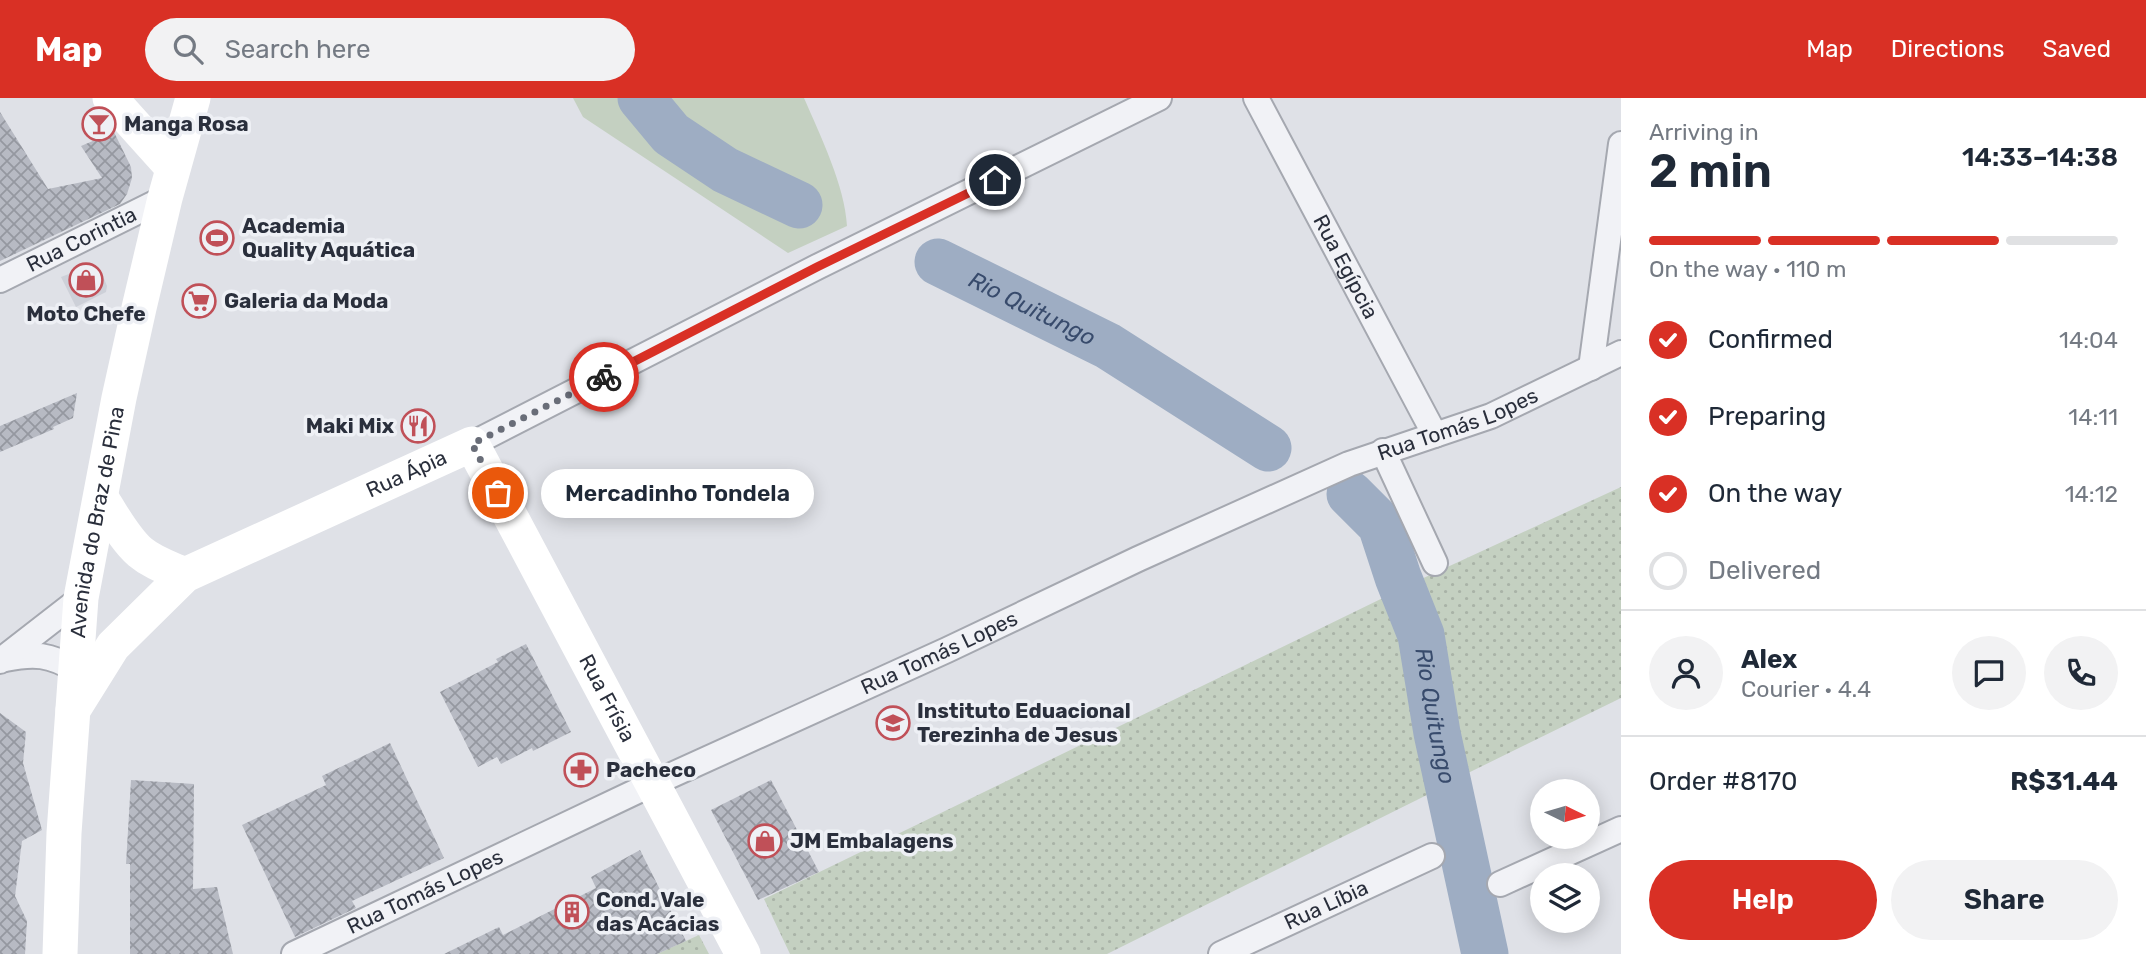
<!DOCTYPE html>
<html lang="en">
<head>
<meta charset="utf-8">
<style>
	body { margin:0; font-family:Rubik,sans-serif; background:#f2f2f3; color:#1f2937; height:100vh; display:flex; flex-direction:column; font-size:26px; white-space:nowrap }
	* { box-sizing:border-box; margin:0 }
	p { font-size:23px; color:#747a83 }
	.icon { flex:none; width:38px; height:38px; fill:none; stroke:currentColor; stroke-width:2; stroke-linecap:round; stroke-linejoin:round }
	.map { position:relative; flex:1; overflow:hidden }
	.sheet { display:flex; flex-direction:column; background:#fff; width:525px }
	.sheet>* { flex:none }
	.needle { width:46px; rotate:95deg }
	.controls { position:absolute; left:1530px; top:681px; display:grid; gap:14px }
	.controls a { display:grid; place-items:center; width:70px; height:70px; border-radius:50%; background:#fff; box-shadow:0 4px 18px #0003; font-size:35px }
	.pin { position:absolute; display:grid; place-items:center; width:60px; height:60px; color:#fff; margin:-30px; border:4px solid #fff; border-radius:50%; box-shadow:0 2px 7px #0007 }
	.courier { position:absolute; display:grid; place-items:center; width:70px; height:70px; margin:-35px; border:5px solid #d93025; border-radius:50%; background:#fff; color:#222; box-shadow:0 2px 9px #0007 }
	.bubble { position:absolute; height:49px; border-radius:24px; background:#fff; box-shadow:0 4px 18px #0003; font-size:23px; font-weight:600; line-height:49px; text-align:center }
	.head em { font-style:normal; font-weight:600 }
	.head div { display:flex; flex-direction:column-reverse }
	.head { display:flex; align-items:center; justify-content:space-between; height:119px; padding:0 28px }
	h1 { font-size:46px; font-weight:600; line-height:52px }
	.bar { display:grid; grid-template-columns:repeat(4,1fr); gap:10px 7px; align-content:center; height:84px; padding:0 28px }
	.bar i { height:9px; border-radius:5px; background:#e0e1e3 }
	.bar .on { background:#d93025 }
	.bar p { grid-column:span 4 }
	.line { display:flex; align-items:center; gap:18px; padding:0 28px; border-top:2px solid #e0e1e3 }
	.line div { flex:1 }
	.round { display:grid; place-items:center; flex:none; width:74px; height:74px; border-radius:37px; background:#f2f2f3 }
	ol { padding:0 28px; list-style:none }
	li { display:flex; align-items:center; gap:21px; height:77px }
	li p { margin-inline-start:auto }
	li .icon { padding:7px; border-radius:50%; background:#d93025; color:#fff; stroke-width:4 }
	li:last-child { color:#747a83 }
	li i { width:38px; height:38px; border:4px solid #e0e1e3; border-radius:50% }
	.action { display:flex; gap:14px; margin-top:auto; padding:14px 28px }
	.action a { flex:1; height:80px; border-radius:42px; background:#d93025; color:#fff; font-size:28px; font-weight:600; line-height:80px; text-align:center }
	.action a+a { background:#f2f2f3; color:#1f2937 }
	header { display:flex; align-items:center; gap:42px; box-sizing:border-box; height:98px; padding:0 35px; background:#d93025; color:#fff }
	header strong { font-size:33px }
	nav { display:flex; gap:38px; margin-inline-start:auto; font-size:24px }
	.search { width:490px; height:63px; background:#f2f2f3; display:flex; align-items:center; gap:18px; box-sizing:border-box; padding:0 24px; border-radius:38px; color:#747a83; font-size:26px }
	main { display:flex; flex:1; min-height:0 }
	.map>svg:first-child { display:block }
	.built { fill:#cdd0d8 }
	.grass { fill:url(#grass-dots) }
	.park { fill:#c4d0c1 }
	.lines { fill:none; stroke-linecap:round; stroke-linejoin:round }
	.river { stroke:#9eadc3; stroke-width:47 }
	.building { fill:url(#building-cross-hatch) }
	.street-casing { stroke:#a5a8b0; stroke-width:28 }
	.street { stroke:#f1f2f6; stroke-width:24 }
	.secondary { stroke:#fff; stroke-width:35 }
	.done { stroke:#696d78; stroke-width:7; stroke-dasharray:0 12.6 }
	.route { stroke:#d93025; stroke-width:9 }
	.labels { text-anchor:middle; stroke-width:7; stroke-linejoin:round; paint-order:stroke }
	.poi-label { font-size:21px; font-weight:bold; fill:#2a2f3c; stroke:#eef0f5; text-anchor:start }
	.street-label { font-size:21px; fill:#2a2f3c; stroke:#eef0f5 }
	.water-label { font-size:23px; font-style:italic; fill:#384b6c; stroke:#eef0f5 }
</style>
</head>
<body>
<header>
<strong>Map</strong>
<div class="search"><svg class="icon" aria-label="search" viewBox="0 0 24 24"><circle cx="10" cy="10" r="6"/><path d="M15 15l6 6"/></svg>Search here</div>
<nav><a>Map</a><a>Directions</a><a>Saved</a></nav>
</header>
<main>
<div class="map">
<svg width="1621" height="856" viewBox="0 0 1621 856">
	<defs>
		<pattern id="grass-dots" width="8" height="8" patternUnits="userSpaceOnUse" patternTransform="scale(1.75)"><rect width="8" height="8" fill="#c4d0c1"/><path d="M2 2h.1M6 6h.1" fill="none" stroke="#a9b3a7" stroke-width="1.8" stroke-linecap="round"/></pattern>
		<pattern id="building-cross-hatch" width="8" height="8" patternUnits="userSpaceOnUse" patternTransform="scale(1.75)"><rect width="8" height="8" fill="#b7bac3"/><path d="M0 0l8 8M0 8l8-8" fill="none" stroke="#9598a0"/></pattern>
	</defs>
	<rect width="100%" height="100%" fill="#dfe1e7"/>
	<path class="built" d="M87,169L94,170L103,178L107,188L106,194L76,209L61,179Z"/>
	<path class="grass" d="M1621,389V600L1466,676L1442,547L1417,483Z
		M1389,497L1441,690L1107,856H790L764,801Z
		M699,837L709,856H657Z"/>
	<path class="park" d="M573,0H804C820,37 845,88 847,128L788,155L583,19Z"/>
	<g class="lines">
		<g class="river">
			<path d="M641,0L671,36L725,72L799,107"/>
			<path id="s1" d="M938,164L1108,248L1268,350"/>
			<path id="s2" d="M1350,396L1381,427L1398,479L1421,537L1437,635L1485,856"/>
		</g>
	</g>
	<path class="building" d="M0,14L48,91L102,80L81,48L114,34L131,69L132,80L127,96L120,106L0,163Z
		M77,295L73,320L53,329L54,331L0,354V328Z
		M526,546L571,634L533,653L532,650L501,666L497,659L478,669L440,594L498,564L496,561Z
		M0,615L26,634L23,665L42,732L22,743L15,798L27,823L25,856H0Z
		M390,645L444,760L352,803L356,810L295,839L242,727L326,687L322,678Z
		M131,682L194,686L193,791L217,789L233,856H130V766H126Z
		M771,682L819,774L758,802L711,712Z
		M640,752L686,843L657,856H444L499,829L503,837L596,790L591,779Z"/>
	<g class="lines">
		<defs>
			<g id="street">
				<path id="s3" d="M1256,0L1435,337"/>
				<path id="s4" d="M0,182L165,100"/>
				<path d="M1591,270L1621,46"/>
				<path d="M472,346L817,169L1159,0"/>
				<path d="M1383,353L1435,465"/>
				<path d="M5,561C34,555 50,556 76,572"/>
				<path d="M0,563L81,500"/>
				<path d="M1500,786L1621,731"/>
				<path id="s5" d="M294,856L652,686L947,552L1138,461L1349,366L1491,318L1621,255"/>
				<path id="s6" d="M1221,856L1432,758"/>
			</g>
		</defs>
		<use href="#street" class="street-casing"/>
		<use href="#street" class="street"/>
		<g class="secondary">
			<path d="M110,0L173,70"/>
			<path d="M101,400C113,418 124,440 140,454C153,465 169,470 185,477"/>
			<path id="s7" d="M73,612L113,548L185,477L472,346L743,856"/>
			<path id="s8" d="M60,856L64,735L81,500L119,300L139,210L165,100L193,0"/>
		</g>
	</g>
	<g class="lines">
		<path class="done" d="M498,395L472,346L604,279"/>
		<path class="route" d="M604,279L817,169L995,82"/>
	</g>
	<defs>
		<symbol id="bar-ring" viewBox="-11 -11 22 22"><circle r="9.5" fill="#eef0f5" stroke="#c05058" stroke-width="1.5"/><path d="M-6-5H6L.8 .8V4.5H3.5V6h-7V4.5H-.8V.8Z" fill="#c05058"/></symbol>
		<symbol id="stadium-ring" viewBox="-11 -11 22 22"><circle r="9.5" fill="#eef0f5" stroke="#c05058" stroke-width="1.5"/><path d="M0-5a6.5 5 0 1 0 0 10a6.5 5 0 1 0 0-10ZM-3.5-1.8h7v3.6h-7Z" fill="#c05058"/></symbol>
		<symbol id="shop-ring" viewBox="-11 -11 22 22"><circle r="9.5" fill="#eef0f5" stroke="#c05058" stroke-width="1.5"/><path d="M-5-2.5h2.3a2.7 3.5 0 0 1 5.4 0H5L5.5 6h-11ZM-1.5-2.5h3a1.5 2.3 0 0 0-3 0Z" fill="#c05058"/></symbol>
		<symbol id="supermarket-ring" viewBox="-11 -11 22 22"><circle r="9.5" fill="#eef0f5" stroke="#c05058" stroke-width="1.5"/><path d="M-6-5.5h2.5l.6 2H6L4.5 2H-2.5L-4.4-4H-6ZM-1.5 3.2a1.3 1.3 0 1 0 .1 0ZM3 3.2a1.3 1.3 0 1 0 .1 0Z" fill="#c05058"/></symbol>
		<symbol id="restaurant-ring" viewBox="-11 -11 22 22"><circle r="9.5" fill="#eef0f5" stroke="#c05058" stroke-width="1.5"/><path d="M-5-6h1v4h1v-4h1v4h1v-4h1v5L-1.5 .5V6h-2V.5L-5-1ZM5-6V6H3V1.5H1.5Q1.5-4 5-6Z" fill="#c05058"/></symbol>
		<symbol id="school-ring" viewBox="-11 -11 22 22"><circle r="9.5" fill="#eef0f5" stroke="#c05058" stroke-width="1.5"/><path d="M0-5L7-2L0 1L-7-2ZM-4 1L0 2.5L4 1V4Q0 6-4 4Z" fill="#c05058"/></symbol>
		<symbol id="pharmacy-ring" viewBox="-11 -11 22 22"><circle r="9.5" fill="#eef0f5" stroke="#c05058" stroke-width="1.5"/><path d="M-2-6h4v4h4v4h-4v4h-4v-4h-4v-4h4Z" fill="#c05058"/></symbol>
		<symbol id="building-ring" viewBox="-11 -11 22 22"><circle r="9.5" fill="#eef0f5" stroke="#c05058" stroke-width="1.5"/><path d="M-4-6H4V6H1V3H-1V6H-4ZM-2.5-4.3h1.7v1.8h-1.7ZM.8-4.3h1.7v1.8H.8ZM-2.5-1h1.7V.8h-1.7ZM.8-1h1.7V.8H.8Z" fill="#c05058"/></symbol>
	</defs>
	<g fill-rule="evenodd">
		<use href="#bar-ring" x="80" y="7" width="38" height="38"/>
		<use href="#stadium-ring" x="198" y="121" width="38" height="38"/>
		<use href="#shop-ring" x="67" y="163" width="38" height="38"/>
		<use href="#supermarket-ring" x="180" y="184" width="38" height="38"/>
		<use href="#restaurant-ring" x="399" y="309" width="38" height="38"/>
		<use href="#school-ring" x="874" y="606" width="38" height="38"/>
		<use href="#pharmacy-ring" x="562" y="653" width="38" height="38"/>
		<use href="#shop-ring" x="746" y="724" width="38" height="38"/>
		<use href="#building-ring" x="553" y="795" width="38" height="38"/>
	</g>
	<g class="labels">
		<g class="poi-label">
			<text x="124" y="33">Manga Rosa</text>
			<text x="242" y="135">Academia<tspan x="242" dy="24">Quality Aquática</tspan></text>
			<text x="224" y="210">Galeria da Moda</text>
			<text x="86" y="223" text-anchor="middle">Moto Chefe</text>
			<text x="394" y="335" text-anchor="end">Maki Mix</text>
			<text x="917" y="620">Instituto Eduacional<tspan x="917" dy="24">Terezinha de Jesus</tspan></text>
			<text x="606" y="679">Pacheco</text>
			<text x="790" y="750">JM Embalagens</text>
			<text x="596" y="809">Cond. Vale<tspan x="596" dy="24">das Acácias</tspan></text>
		</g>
		<g class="street-label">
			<text dy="7" stroke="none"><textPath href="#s4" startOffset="91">Rua Corintia</textPath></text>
			<text dy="7" stroke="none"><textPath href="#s3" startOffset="191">Rua Egípcia</textPath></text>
			<text dy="7" stroke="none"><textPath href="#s5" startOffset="1279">Rua Tomás Lopes</textPath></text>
			<text dy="7" stroke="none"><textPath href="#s7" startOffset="420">Rua Ápia</textPath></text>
			<text dy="7" stroke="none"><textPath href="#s8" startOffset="434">Avenida do Braz de Pina</textPath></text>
			<text dy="7" stroke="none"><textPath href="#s5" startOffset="712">Rua Tomás Lopes</textPath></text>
			<text dy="7" stroke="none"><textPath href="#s7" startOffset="780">Rua Frísia</textPath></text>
			<text dy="7" stroke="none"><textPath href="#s5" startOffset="145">Rua Tomás Lopes</textPath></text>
			<text dy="7" stroke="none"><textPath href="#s6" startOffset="116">Rua Líbia</textPath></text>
		</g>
		<g class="water-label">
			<text dy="8" stroke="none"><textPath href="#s1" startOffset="105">Rio Quitungo</textPath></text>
			<text dy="8" stroke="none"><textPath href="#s2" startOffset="243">Rio Quitungo</textPath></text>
		</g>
	</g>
</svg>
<div class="controls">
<a><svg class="needle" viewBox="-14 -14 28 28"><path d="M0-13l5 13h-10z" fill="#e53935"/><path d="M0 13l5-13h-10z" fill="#747a83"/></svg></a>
<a><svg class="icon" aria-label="layers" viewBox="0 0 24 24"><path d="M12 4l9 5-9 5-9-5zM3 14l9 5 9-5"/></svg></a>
</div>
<div class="pin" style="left:498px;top:395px;background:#ea580c"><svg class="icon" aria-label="bag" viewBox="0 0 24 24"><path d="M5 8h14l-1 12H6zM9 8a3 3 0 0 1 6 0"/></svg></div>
<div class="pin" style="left:995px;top:82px;background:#1f2937"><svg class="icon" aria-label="home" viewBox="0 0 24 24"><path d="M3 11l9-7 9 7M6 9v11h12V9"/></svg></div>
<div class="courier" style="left:604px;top:279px"><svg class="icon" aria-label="bike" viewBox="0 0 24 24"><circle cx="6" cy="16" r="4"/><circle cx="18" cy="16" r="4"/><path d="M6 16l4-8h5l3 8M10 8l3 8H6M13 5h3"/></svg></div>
<div class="bubble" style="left:541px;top:371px;width:273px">Mercadinho Tondela</div>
</div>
<section class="sheet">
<div class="head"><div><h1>2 min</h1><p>Arriving in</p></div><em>14:33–14:38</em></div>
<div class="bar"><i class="on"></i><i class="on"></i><i class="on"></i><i></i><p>On the way · 110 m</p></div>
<ol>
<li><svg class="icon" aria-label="check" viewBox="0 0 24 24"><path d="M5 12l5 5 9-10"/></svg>Confirmed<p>14:04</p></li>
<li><svg class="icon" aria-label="check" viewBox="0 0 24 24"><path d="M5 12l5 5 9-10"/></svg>Preparing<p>14:11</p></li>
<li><svg class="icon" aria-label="check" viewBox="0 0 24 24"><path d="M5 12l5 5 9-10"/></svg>On the way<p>14:12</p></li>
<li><i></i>Delivered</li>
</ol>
<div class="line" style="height:126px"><a class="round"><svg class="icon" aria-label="person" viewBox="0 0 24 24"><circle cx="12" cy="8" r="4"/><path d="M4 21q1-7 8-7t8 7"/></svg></a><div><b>Alex</b><p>Courier · 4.4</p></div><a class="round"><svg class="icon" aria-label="chat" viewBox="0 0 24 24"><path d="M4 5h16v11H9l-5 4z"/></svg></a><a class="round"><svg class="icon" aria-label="phone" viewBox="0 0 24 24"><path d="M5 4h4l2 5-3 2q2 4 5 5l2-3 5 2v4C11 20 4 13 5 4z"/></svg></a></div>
<div class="line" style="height:91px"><div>Order #8170</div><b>R$31.44</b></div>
<div class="action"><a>Help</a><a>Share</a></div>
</section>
</main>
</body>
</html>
